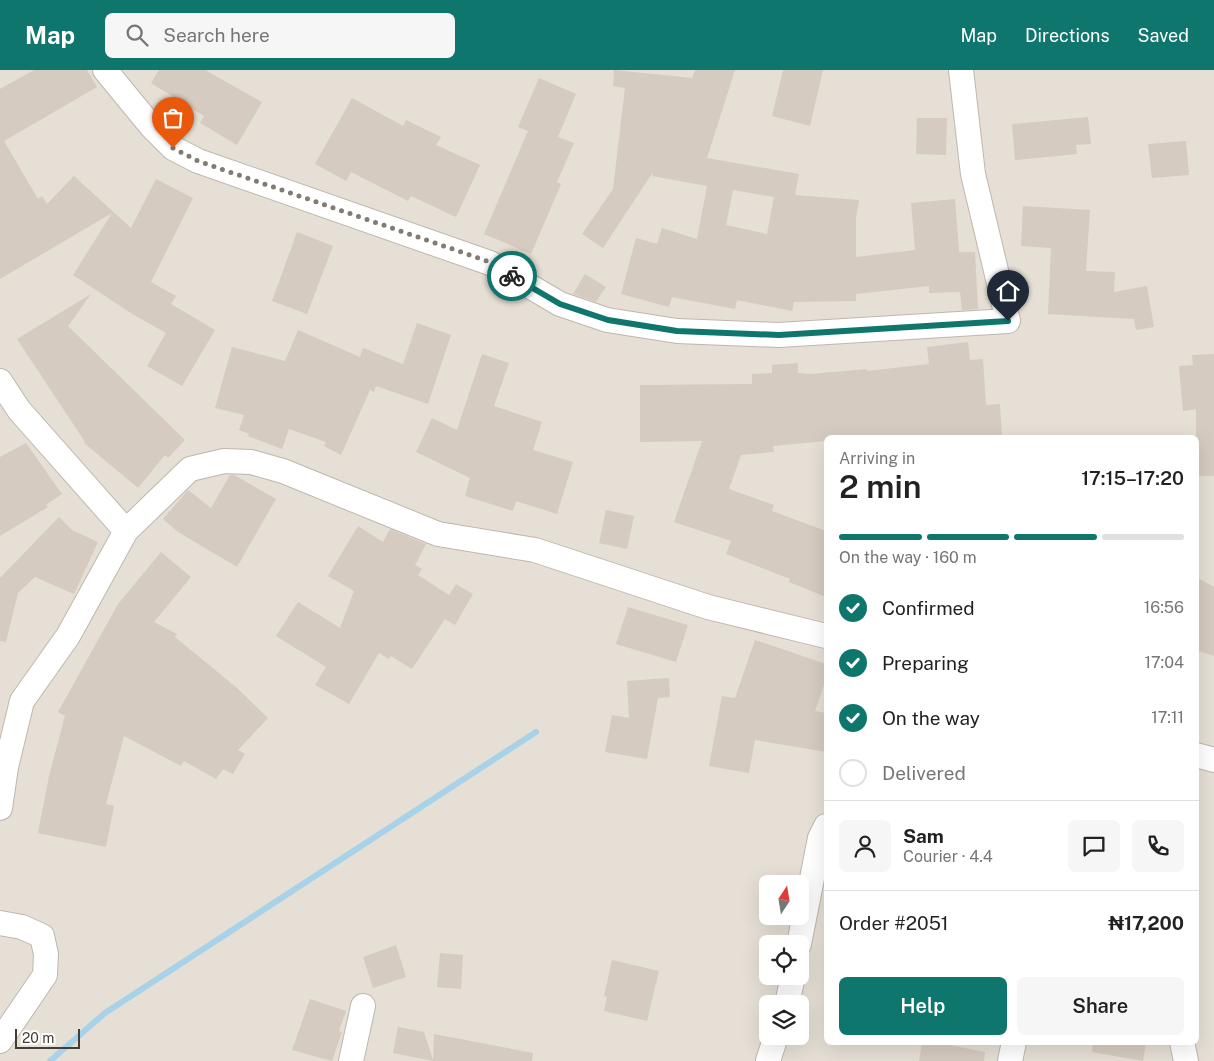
<!DOCTYPE html>
<html lang="en">
<head>
<meta charset="utf-8">
<style>
	body { margin:0; font-family:"Public Sans",sans-serif; background:#f6f6f6; color:#222; height:100vh; display:flex; flex-direction:column; font-size:19px; white-space:nowrap }
	* { box-sizing:border-box; margin:0 }
	p { font-size:16px; color:#767676 }
	.icon { flex:none; width:28px; height:28px; fill:none; stroke:currentColor; stroke-width:2; stroke-linecap:round; stroke-linejoin:round }
	.map { position:relative; flex:1; overflow:hidden }
	.sheet { position:absolute; left:824px; top:365px; width:375px; height:610px; display:flex; flex-direction:column; background:#fff; border-radius:8px; box-shadow:0 5px 20px #0002 }
	.sheet>* { flex:none }
	.needle { width:32px; rotate:12deg }
	.tools { position:absolute; left:759px; top:805px; display:grid; gap:10px }
	.tools a { display:grid; place-items:center; width:50px; height:50px; border-radius:8px; background:#fff; box-shadow:0 5px 20px #0002; font-size:25px }
	.scale { position:absolute; left:15px; bottom:12px; width:65px; box-sizing:border-box; padding-left:5px; border:2px solid #443d36; border-top:0; font-size:14px; line-height:18px; white-space:nowrap; color:#443d36; -webkit-text-stroke:4px #fff; paint-order:stroke }
	.pin { position:absolute; display:grid; place-items:center; width:42px; height:42px; color:#fff; margin:-51px -21px; border-radius:50% 50% 50% 0; rotate:-45deg; box-shadow:0 0 5px #0007 }
	.pin .icon { rotate:45deg }
	.courier { position:absolute; display:grid; place-items:center; width:50px; height:50px; margin:-25px; border:4px solid #0f766e; border-radius:50%; background:#fff; color:#222; box-shadow:0 1px 6px #0007 }
	.summary em { font-style:normal; font-weight:600 }
	.summary div { display:flex; flex-direction:column-reverse }
	.summary { display:flex; align-items:center; justify-content:space-between; height:85px; padding:0 15px }
	h1 { font-size:32px; font-weight:600; line-height:38px }
	.bar { display:grid; grid-template-columns:repeat(4,1fr); gap:8px 5px; align-content:center; height:60px; padding:0 15px }
	.bar i { height:6px; border-radius:4px; background:#e0e0e0 }
	.bar .selected { background:#0f766e }
	.bar p { grid-column:span 4 }
	.line { display:flex; align-items:center; gap:12px; padding:0 15px; border-top:1px solid #e0e0e0 }
	.line div { flex:1 }
	.round { display:grid; place-items:center; flex:none; width:52px; height:52px; border-radius:8px; background:#f6f6f6 }
	ol { padding:0 15px; list-style:none }
	li { display:flex; align-items:center; gap:15px; height:55px }
	li p { margin-inline-start:auto }
	li .icon { padding:5px; border-radius:50%; background:#0f766e; color:#fff; stroke-width:4 }
	li:last-child { color:#767676 }
	li i { width:28px; height:28px; border:2px solid #e0e0e0; border-radius:50% }
	.action { display:flex; gap:10px; margin-top:auto; padding:10px 15px }
	.action a { flex:1; height:58px; border-radius:8px; background:#0f766e; color:#fff; font-size:20px; font-weight:600; line-height:58px; text-align:center }
	.action a+a { background:#f6f6f6; color:#222 }
	header { display:flex; align-items:center; gap:30px; box-sizing:border-box; height:70px; padding:0 25px; background:#0f766e; color:#fff }
	header strong { font-size:24px }
	nav { display:flex; gap:28px; margin-inline-start:auto; font-size:18px }
	.search { width:350px; height:45px; background:#f6f6f6; display:flex; align-items:center; gap:12px; box-sizing:border-box; padding:0 18px; border-radius:8px; color:#767676; font-size:19px }
	.map>svg:first-child { display:block }
	.residential { fill:#e5dfd5; fill-rule:evenodd }
	.lines { fill:none; stroke-linecap:round; stroke-linejoin:round }
	.stream { stroke:#a7d2e9; stroke-width:6 }
	.building { fill:#d5cbc0; fill-rule:evenodd }
	.minor-casing { stroke:#bfb7ad; stroke-width:26 }
	.minor { stroke:#fff; stroke-width:24 }
	.done { stroke:#817b74; stroke-width:5; stroke-dasharray:0 9 }
	.route { stroke:#0f766e; stroke-width:6 }
</style>
</head>
<body>
<header>
<strong>Map</strong>
<div class="search"><svg class="icon" aria-label="search" viewBox="0 0 24 24"><circle cx="10" cy="10" r="6"/><path d="M15 15l6 6"/></svg>Search here</div>
<nav><a>Map</a><a>Directions</a><a>Saved</a></nav>
</header>
<div class="map">
<svg width="1214" height="991" viewBox="0 0 1214 991">
	<rect width="100%" height="100%" fill="#f1ede6"/>
	<path class="residential" d="M0,0H1214V991H0ZM826,368H1196V972H826ZM768,814H800V846H768ZM768,874H800V906H768ZM768,934H800V966H768Z"/>
	<g class="lines">
		<path class="stream" d="M50,991L105,943L536,662"/>
	</g>
	<path class="building" d="M34,0H87L97,17L4,71L38,129L42,126L47,134L74,106L131,158L156,109L193,128L151,212L176,226L171,234L215,260L182,316L147,296L166,263L134,245L73,205L112,143L0,209V19Z
		M159,0H205L262,32L237,75L200,53L204,46L151,13Z
		M614,0L692,8L695,0H735L707,88L799,104L795,125L859,130L856,148V187L915,180L911,133L955,129L959,182H975L978,239L962,240L960,222L929,223V216L856,224V231L794,232L792,241L737,230L735,239L672,227L669,237L621,224L636,168L657,174L662,158L697,169L707,116L652,106L653,102L603,178L582,164L613,119L625,18L613,16ZM733,120L774,127L767,164L726,155Z
		M783,0H823L810,56L772,46Z
		M539,8L576,24L558,67L574,73L557,112L561,114L531,184L484,164L528,61L518,57Z
		M352,28L403,56L406,50L441,67L436,75L480,95L456,147L411,126L408,131L351,102L346,111L315,94Z
		M1088,47L1091,74L1076,75L1077,84L1015,90L1012,54Z
		M917,48H947L946,85L916,84Z
		M1186,71L1189,105L1152,108L1148,74Z
		M1023,136L1090,140L1086,201L1115,202L1114,222L1147,216L1154,257L1136,260L1134,249L1048,244L1051,178L1021,176Z
		M297,162L333,176L307,244L272,231Z
		M585,204L606,217L596,232L573,224Z
		M91,224L68,256L185,370L168,388L165,385L138,418L84,373L85,372L17,269Z
		M417,253L451,265L428,334L376,316L374,322L370,320L341,385L324,376L326,372L289,359L282,379L248,366L249,364L239,360L244,345L215,338L232,277L285,291L298,260L360,287L363,278L403,294Z
		M968,272L970,290L983,289L986,335L1000,334L1002,368H946L945,365L921,368H826V371L773,376L774,382L741,385L729,419L774,435L772,441L826,461V527L789,512L790,509L726,484L731,471L674,452L702,371L640,372V315L752,314V304L772,303V295L798,293V303L810,304L867,299V301L929,294L927,277Z
		M482,284L509,293L494,336L542,352L533,380L573,392L557,444L516,431L513,441L465,426L470,408L416,382L432,348L457,360Z
		M1214,284V406H1196V339L1183,341L1179,296L1193,295L1192,285Z
		M26,373L62,424L46,435L48,437L0,466V387Z
		M230,405H234L276,429L237,497L178,462L163,449L188,420L211,438Z
		M606,440L634,446L627,479L599,473Z
		M59,447L72,460L98,472L74,524L35,507L18,523L6,572L0,571V508Z
		M358,456L383,472L390,459L426,474L415,495L422,499L418,505L449,525L456,514L473,524L455,555L445,549L412,599L391,586L389,589L379,583L349,634L315,615L326,597L276,566L298,532L340,558L354,521L328,506Z
		M161,482L191,507L154,552L177,564L175,567L237,618L268,648L238,680L245,684L233,704L223,699L216,709L184,691L181,696L124,666L106,734L114,736L106,777L38,763L49,706L65,646L58,642L118,534Z
		M1196,507L1214,517V586L1196,580Z
		M628,537L688,555L676,592L616,574Z
		M755,570L826,594V609L815,641L826,643V682L755,670L749,703L709,696L722,626L735,628Z
		M669,608L670,627L658,628L647,689L605,682L612,645L629,648L627,611Z
		M396,875L406,907L373,918L363,887Z
		M440,883L463,885L461,919L437,917Z
		M612,890L659,901L647,951L604,941L607,927L604,926Z
		M310,929L346,941L339,961L342,962L332,991L292,980Z
		M398,957L424,962L433,990L434,964L533,983L532,991H433L393,983Z
		M922,972H934L985,982L984,991H919Z
		M1093,972H1146L1143,991L1092,982Z"/>
	<g class="lines">
		<defs>
			<path id="minor" d="M105,0L151,56L173,78L198,91L490,193L560,234L607,250L677,261L779,265L1008,251L973,104L961,0
				M0,311L19,340L126,461
				M1196,685L1214,690
				M0,738L6,697L22,631L68,566L126,461L190,399L224,391L251,392L283,401L438,464L535,480L708,537L826,566
				M0,853L22,857L42,866L46,884L45,905L0,971
				M799,874L820,768L826,756
				M787,934L793,906
				M1182,972L1186,991
				M351,991L363,936
				M768,991L776,966
				M1010,991L1014,972"/>
		</defs>
		<use href="#minor" class="minor-casing"/>
		<use href="#minor" class="minor"/>
	</g>
	<g class="lines">
		<path class="done" d="M173,78L198,91L490,192L512,206"/>
		<path class="route" d="M512,206L560,234L608,250L677,261L779,265L1008,251"/>
	</g>
</svg>
<div class="tools">
<a><svg class="needle" viewBox="-14 -14 28 28"><path d="M0-13l5 13h-10z" fill="#e53935"/><path d="M0 13l5-13h-10z" fill="#767676"/></svg></a>
<a><svg class="icon" aria-label="locate" viewBox="0 0 24 24"><circle cx="12" cy="12" r="6"/><path d="M12 2v4M12 18v4M2 12h4M18 12h4"/></svg></a>
<a><svg class="icon" aria-label="layers" viewBox="0 0 24 24"><path d="M12 4l9 5-9 5-9-5zM3 14l9 5 9-5"/></svg></a>
</div>
<div class="scale">20 m</div>
<div class="pin" style="left:173px;top:78px;background:#ea580c"><svg class="icon" aria-label="bag" viewBox="0 0 24 24"><path d="M5 8h14l-1 12H6zM9 8a3 3 0 0 1 6 0"/></svg></div>
<div class="pin" style="left:1008px;top:251px;background:#1f2937"><svg class="icon" aria-label="home" viewBox="0 0 24 24"><path d="M3 11l9-7 9 7M6 9v11h12V9"/></svg></div>
<div class="courier" style="left:512px;top:206px"><svg class="icon" aria-label="bike" viewBox="0 0 24 24"><circle cx="6" cy="16" r="4"/><circle cx="18" cy="16" r="4"/><path d="M6 16l4-8h5l3 8M10 8l3 8H6M13 5h3"/></svg></div>
<section class="sheet">
<div class="summary"><div><h1>2 min</h1><p>Arriving in</p></div><em>17:15–17:20</em></div>
<div class="bar"><i class="selected"></i><i class="selected"></i><i class="selected"></i><i></i><p>On the way · 160 m</p></div>
<ol>
<li><svg class="icon" aria-label="check" viewBox="0 0 24 24"><path d="M5 12l5 5 9-10"/></svg>Confirmed<p>16:56</p></li>
<li><svg class="icon" aria-label="check" viewBox="0 0 24 24"><path d="M5 12l5 5 9-10"/></svg>Preparing<p>17:04</p></li>
<li><svg class="icon" aria-label="check" viewBox="0 0 24 24"><path d="M5 12l5 5 9-10"/></svg>On the way<p>17:11</p></li>
<li><i></i>Delivered</li>
</ol>
<div class="line" style="height:90px"><a class="round"><svg class="icon" aria-label="person" viewBox="0 0 24 24"><circle cx="12" cy="8" r="4"/><path d="M4 21q1-7 8-7t8 7"/></svg></a><div><b>Sam</b><p>Courier · 4.4</p></div><a class="round"><svg class="icon" aria-label="chat" viewBox="0 0 24 24"><path d="M4 5h16v11H9l-5 4z"/></svg></a><a class="round"><svg class="icon" aria-label="phone" viewBox="0 0 24 24"><path d="M5 4h4l2 5-3 2q2 4 5 5l2-3 5 2v4C11 20 4 13 5 4z"/></svg></a></div>
<div class="line" style="height:65px"><div>Order #2051</div><b>₦17,200</b></div>
<div class="action"><a>Help</a><a>Share</a></div>
</section>
</div>
</body>
</html>
